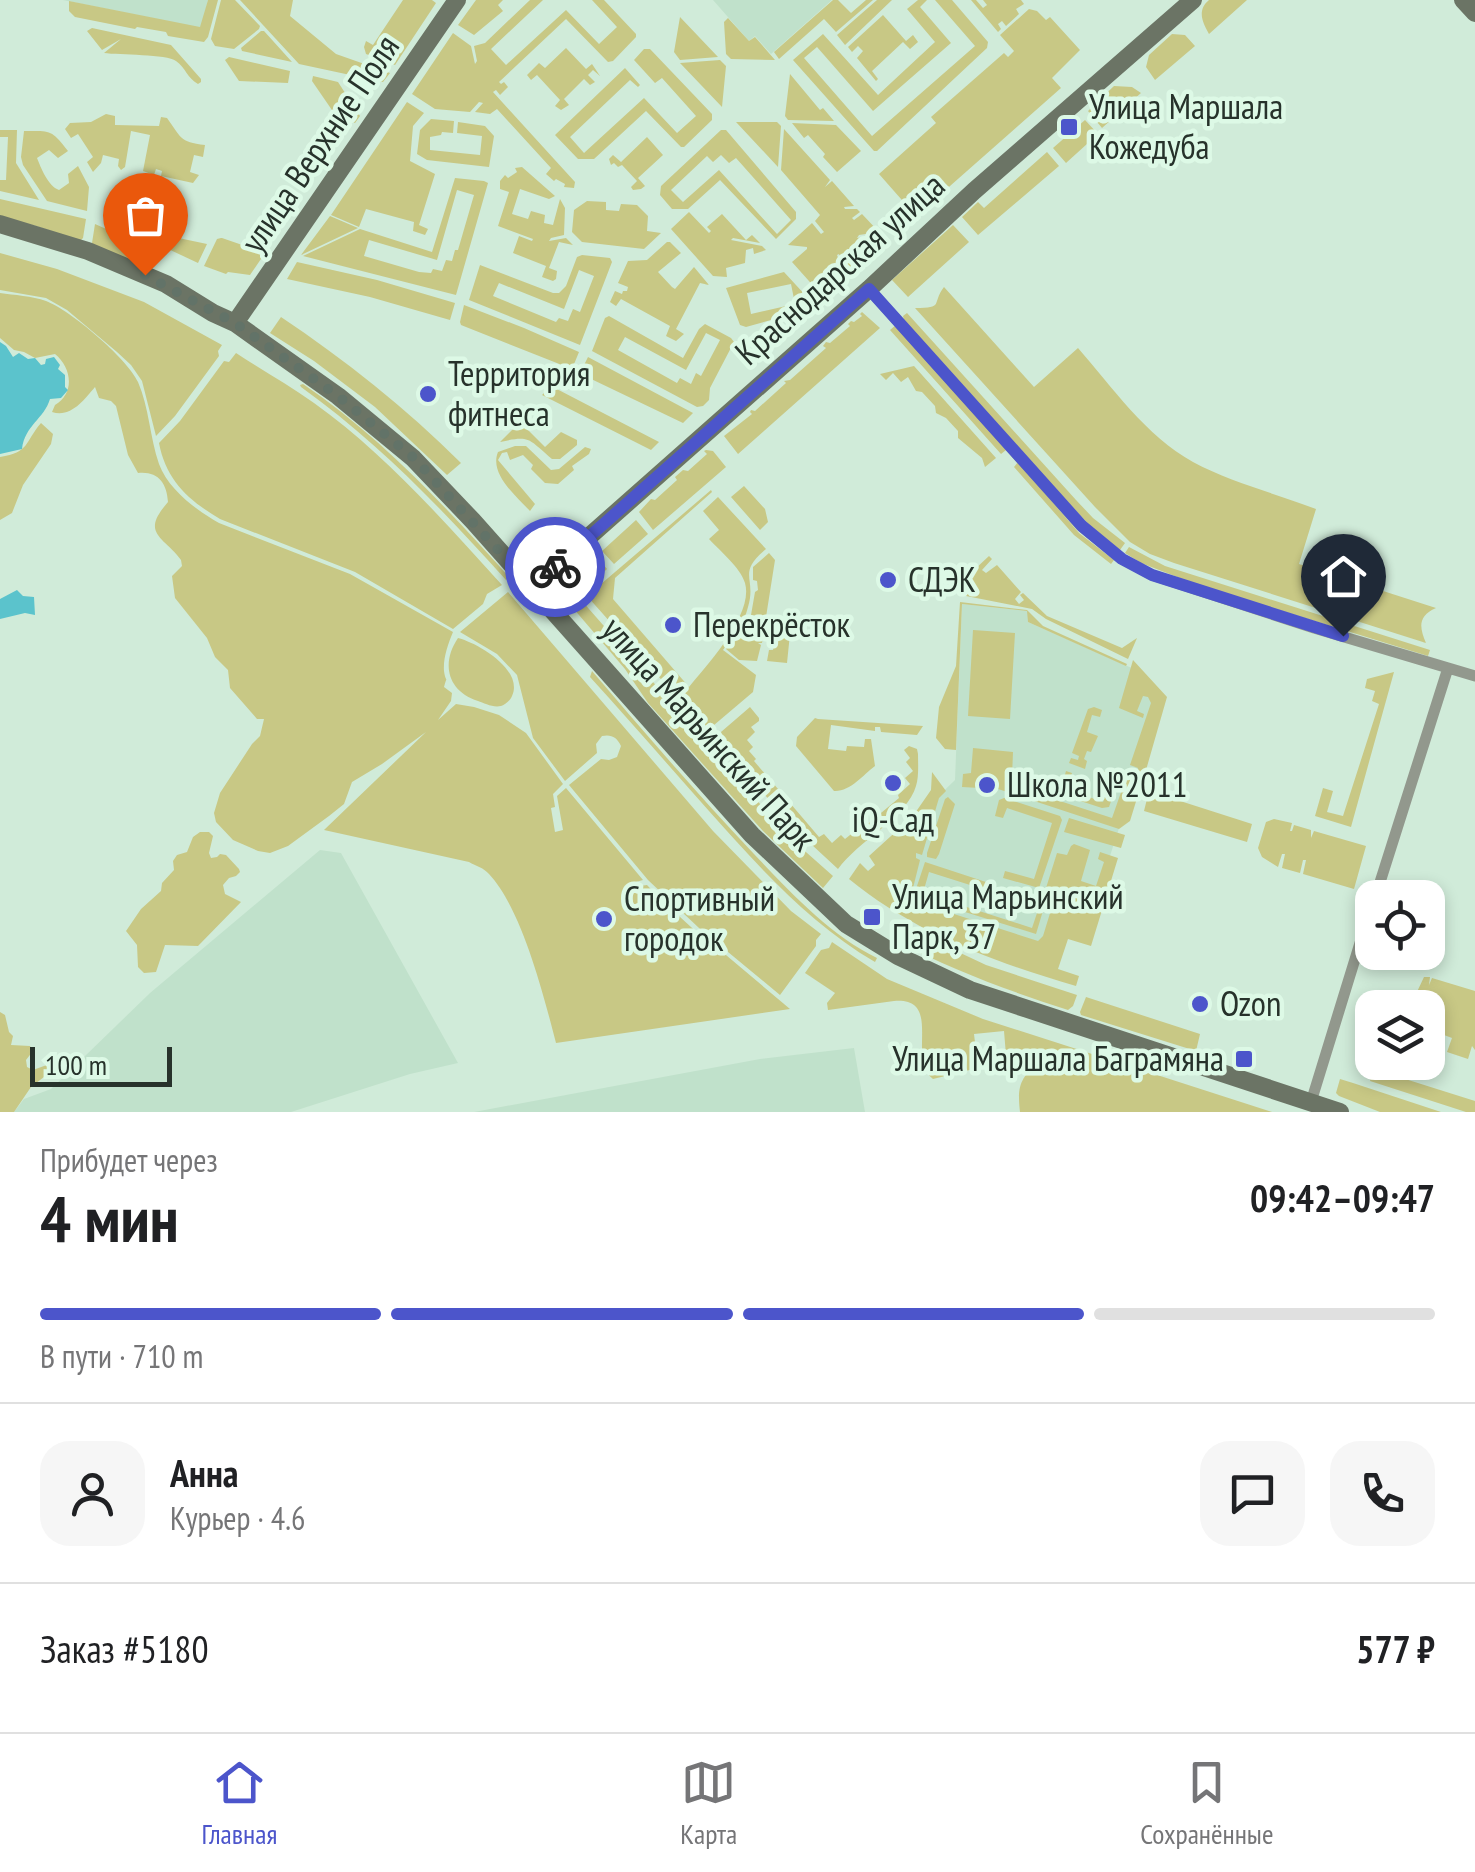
<!DOCTYPE html>
<html lang="ru">
<head>
<meta charset="utf-8">
<style>
	body { margin:0; font-family:"PT Sans Narrow",sans-serif; background:#f6f6f6; color:#202124; height:100vh; display:flex; flex-direction:column; font-size:38px; white-space:nowrap }
	* { box-sizing:border-box; margin:0 }
	p { font-size:32px; color:#757577 }
	.icon { flex:none; width:55px; height:55px; fill:none; stroke:currentColor; stroke-width:2; stroke-linecap:round; stroke-linejoin:round }
	.map { position:relative; height:1112px; overflow:hidden }
	.side { display:flex; flex-direction:column; background:#fff; flex:1 }
	.side>* { flex:none }
	.controls { position:absolute; left:1355px; top:880px; display:grid; gap:20px }
	.controls a { display:grid; place-items:center; width:90px; height:90px; border-radius:20px; background:#fff; box-shadow:0 5px 15px #0003; font-size:50px }
	.scale { position:absolute; left:30px; bottom:25px; width:142px; box-sizing:border-box; padding-left:10px; border:5px solid #27322b; border-top:0; font-size:28px; line-height:35px; white-space:nowrap; color:#27322b; -webkit-text-stroke:8px #ddf9e6; paint-order:stroke }
	.pin { position:absolute; display:grid; place-items:center; width:85px; height:85px; color:#fff; margin:-102px -42px; border-radius:50% 50% 50% 0; rotate:-45deg; box-shadow:0 0 10px #0007 }
	.pin .icon { rotate:45deg }
	.courier { position:absolute; display:grid; place-items:center; width:100px; height:100px; margin:-50px; border:8px solid #4c55cb; border-radius:50%; background:#fff; color:#222; box-shadow:0 2px 12px #0007 }
	.head em { font-style:normal; font-weight:600 }
	.head div { display:flex; flex-direction:column-reverse }
	.head { display:flex; align-items:center; justify-content:space-between; height:170px; padding:0 40px }
	h1 { font-size:65px; font-weight:600; line-height:75px }
	.bar { display:grid; grid-template-columns:repeat(4,1fr); gap:15px 10px; align-content:center; height:120px; padding:0 40px }
	.bar i { height:12px; border-radius:8px; background:#e0e0e0 }
	.bar .current { background:#4c55cb }
	.bar p { grid-column:span 4 }
	.line { display:flex; align-items:center; gap:25px; padding:0 40px; border-top:2px solid #e0e0e0 }
	.line div { flex:1 }
	.round { display:grid; place-items:center; flex:none; width:105px; height:105px; border-radius:30px; background:#f6f6f6 }
	.tab-bar { display:flex; justify-content:space-around; align-items:center; height:140px; border-top:2px solid #e0e0e0; background:#fff; font-size:28px; color:#757577 }
	.tab-bar a { display:grid; justify-items:center; gap:5px }
	.tab-bar .current { color:#4c55cb }
	.map>svg:first-child { display:block }
	.built { fill:#c0e1cb }
	.green { fill:#c8c885; fill-rule:evenodd }
	.water { fill:#5bc3cc }
	.lines { fill:none; stroke-linecap:round; stroke-linejoin:round }
	.street { stroke:#92988d; stroke-width:11 }
	.secondary { stroke:#6b7465; stroke-width:18 }
	.done { stroke:#627368; stroke-width:10; stroke-dasharray:0 18 }
	.route { stroke:#4c55cb; stroke-width:12 }
	.poi-dot { fill:#4c55cb; stroke:#ddf9e6; stroke-width:4 }
	.labels { text-anchor:middle; stroke-width:9; stroke-linejoin:round; paint-order:stroke }
	.poi-label { font-size:35px; fill:#27322b; stroke:#ddf9e6; text-anchor:start }
	.street-label { font-size:35px; fill:#27322b; stroke:#ddf9e6 }
</style>
</head>
<body>
<div class="map">
<svg width="1475" height="1112" viewBox="0 0 1475 1112">
	<rect width="100%" height="100%" fill="#d0ebd9"/>
	<path class="built" d="M63,0H208L201,28Z
		M713,0H832L771,54L755,36L749,41Z
		M962,604L1028,611V622L1134,669L1158,708L1096,899L1042,965L895,901L885,848L955,780Z
		M320,850L341,853L458,1063L410,1074L291,1112H14L24,1099L51,1089L150,993Z
		M854,1048L865,1112H474L760,1059Z"/>
	<path class="green" d="M208,0H218L208,37L204,42L168,36L166,32L137,27L135,29L75,17L69,11V1L200,27Z
		M221,0H235L260,26L259,29L234,49L215,46L211,39Z
		M240,0H293L290,16L336,54L390,73L383,82L299,64Z
		M403,0H432L436,3L395,65L366,54L364,47L366,41L373,45Z
		M476,0H503L498,5L503,11L474,35L458,25Z
		M530,0H543L491,49L506,65L566,10L599,44L617,27L592,0H604L636,34V37L613,61L608,62L566,19L499,82L501,84L504,82L508,87L500,95L496,90L493,92L575,182L574,188L564,187L565,184L556,179L554,181L546,174L551,168L497,109L490,114L475,112L483,103L479,102L470,112L435,109L412,94L453,33L471,46L475,64L477,61L474,46L485,43Z
		M833,0H838L851,13L866,0H873L836,32L824,19L779,59L774,52Z
		M877,0H892L845,45L837,35Z
		M918,0H927L920,7L951,43L873,111L817,47L804,58L872,136L975,46L935,0H952L988,42L987,48L877,151H874L793,60L823,34L878,95L935,42L907,9Z
		M971,0H976L983,8L987,5L983,0H1021L1024,4L1016,9L1019,14L1006,26L1002,21L998,24L1001,29L998,32Z
		M1209,0H1247L1209,34C1202,22 1197,10 1209,0Z
		M1029,9L1037,11L1046,20L1050,17L1080,50L1052,78L1061,88L916,216L879,174L936,123L931,117L1004,53L1008,57L1014,51L1000,35Z
		M883,15L906,41L913,35L918,42L910,49L903,42L872,71L878,79L876,81L857,58L863,51L858,46L852,52L848,47Z
		M680,17L718,57L680,60L674,52Z
		M728,18L749,41L755,37L775,60L731,59L726,54L724,22Z
		M92,28L171,45L201,79V82L198,84C187,78 186,68 176,61C167,54 119,55 104,53L121,39L102,50L87,31Z
		M261,31H264L292,62L242,51L241,48Z
		M1172,34L1185,35L1195,46L1155,80L1146,67L1149,55Z
		M566,48L586,69L592,64L600,76L593,70L588,75L595,82L590,85L584,79L564,99L569,105L561,110L555,106L560,100L537,75L531,80L527,75L539,63L545,68Z
		M644,49H650L712,114V120L684,147H681L646,111L594,159H578L555,135L625,68L640,85L638,87L630,80L570,137L584,153L644,98L677,133L696,116L662,78L655,83L634,60Z
		M229,57L290,71L288,83L239,81L225,60Z
		M720,60L726,66L722,107L680,63Z
		M790,74L820,110L823,108L834,121L788,120L785,116Z
		M313,76L338,82L360,116L355,123L334,113L312,81Z
		M1114,86L1132,87L1141,93L1102,128L1088,111Z
		M407,102L424,113L413,126L410,161L435,174L419,225L428,229L425,235L413,231L414,222L366,209L359,227L331,215Z
		M106,114L115,116V125L159,126L161,117L167,118C181,137 179,142 205,145L203,157L194,155L190,172L199,175L193,183L161,176L162,171L156,169L154,175L143,171L150,135L131,131L125,167L121,170L118,166L119,159L103,155L101,163L93,172L87,162L93,157L78,134L71,138L65,129L70,123L91,122Z
		M431,119L454,121L453,133L442,132L441,135L430,137V150L480,155L482,136L457,133L458,122L485,126L494,136L489,167L427,160L417,154L420,130Z
		M1085,120L1098,134L1066,163L1053,148Z
		M736,122H777L781,126L778,167Z
		M792,123L836,125L861,151L837,172L823,157L825,154L808,135L804,138Z
		M784,129L830,180L825,187L832,181L854,206L844,207L845,209H857L860,212L852,218L854,220L862,214L879,232L859,235L857,238L881,234L883,237L878,251L847,276L839,254L837,255L846,280L825,299L792,262L807,249V247L788,245L812,223L821,234L824,232L815,221L820,215L781,170Z
		M0,130H17L16,163L39,200L0,191V180H6L8,137H0Z
		M721,130H726L796,212V219L776,239L720,180L688,209H672L660,195L661,186ZM721,155L729,163L736,158L791,220L777,234L719,170L683,202L671,190L707,156L713,162Z
		M24,131C51,131 51,129 68,151L58,158L49,150L37,158C41,168 48,186 59,190L69,183L68,174L78,166L89,187L87,211L47,201L23,165L21,157Z
		M647,137L663,155L638,178L645,186L641,189L633,190L631,187L637,181L622,165L618,167L614,163L611,165L609,159L613,155L621,162Z
		M1047,152L1059,166L978,235L962,217L978,202L984,208Z
		M522,167L555,196L549,199L520,189L512,214L528,219L531,211L545,215L544,223L553,225L560,199L565,208L564,235L551,238L549,241L566,238L573,245L559,242L549,268L557,271L556,279L553,281L542,277L546,266L513,253L519,236L532,241L533,239L498,226L509,192L500,189V181L505,175L508,178L517,172L515,168Z
		M455,178L484,181L488,183L456,295L303,256L360,229L432,252ZM457,190L474,195L458,250H455L452,261L446,260L442,271L433,269L431,273L419,272L364,256L369,240L437,260Z
		M0,199L86,219L83,238L80,241L36,226L0,217Z
		M587,201L606,202V210L619,211L621,204L637,205L648,216L647,231L661,233L644,249L582,242L572,232L574,210Z
		M689,212L709,233L711,231L707,227L722,214L746,240L752,235L760,243L733,238L731,240L762,246L766,250L754,254L753,248L746,250L745,263L726,268L727,277L713,276L671,229Z
		M330,216L358,228L301,255Z
		M95,224L149,248L141,266L94,246L92,243Z
		M117,225L207,244L198,263Z
		M953,225L969,242L908,297L892,280Z
		M221,238H222L265,253L250,275L228,272L226,274L204,266L217,239Z
		M667,242H670L681,253L658,272L672,287L675,289L694,267L709,285L700,283L676,329L684,334L676,341L666,336L670,326L621,299L616,306L610,302L615,291L622,294L623,291H627L628,287L618,283L628,261L647,260Z
		M0,253L57,269L144,302L222,345L218,351L219,356L175,416L156,436L142,381L131,365L117,352L67,310L46,298L0,290Z
		M582,255L610,258L612,262L580,345L469,300L480,265L553,293H559L566,286L577,257ZM579,270L594,276L580,312L573,309L568,321L559,318L556,322L493,296L499,283L564,309Z
		M297,262L377,280L455,303L450,320L370,297L287,279Z
		M784,272L807,297L785,316L746,327L740,325L726,288ZM791,284L795,304L751,314L747,293Z
		M944,287L1034,387L1078,348C1112,387 1146,436 1193,462C1230,482 1277,494 1316,509L1299,564L1436,608C1418,616 1419,627 1426,643L1174,563L1150,554L1130,542L1095,507L915,308C945,308 931,304 944,287Z
		M0,293C14,295 32,296 46,301C70,310 127,358 138,382C149,407 150,438 159,464C168,489 196,510 219,523L350,574L453,632C448,644 443,658 444,671C446,685 448,673 444,687L452,693L451,701L438,720L456,704L474,707L499,715L526,733L563,784L553,794L555,807L551,808L555,832L563,830L557,796L566,788L643,880L636,882L640,886L647,885L663,902L657,904L661,907L668,906L714,948L711,951L714,955L720,950L790,1009L556,1043C544,997 522,909 489,874C484,868 476,866 469,862L324,830L426,732L382,764L352,782L344,804L329,816L288,846L270,853L258,851L233,840L216,822L214,813L220,793L252,744L260,736L264,719H257L230,688L228,670L215,657L207,638L175,598L172,576L182,566L181,560C163,536 140,534 168,502C167,483 158,471 138,473L128,455L116,406L111,401L99,398L95,387C84,400 71,418 52,412L55,405C75,393 72,368 55,354L35,358L24,352L14,350L0,338Z
		M464,305L524,328L579,352L572,369L461,325L460,322Z
		M862,312L880,328L738,454L724,436L752,414L750,412L751,410L755,411L786,383L784,381L790,380L826,348L823,346L826,342L830,343L850,326L848,324L851,321L854,322L862,316L860,314Z
		M907,313L1076,500L1093,518L1125,543L1120,550L1097,533L1058,492L904,320L903,316Z
		M609,316L683,358L699,329L705,324L731,338L734,342L710,388L709,400L703,406L697,407L592,351L605,318ZM706,333L720,340L701,376L696,373L691,384L680,378L677,383L618,350L625,337L686,370Z
		M281,317C345,360 406,408 461,463L447,475L375,407L314,361L270,333Z
		M896,325L1006,450L1001,454L890,330Z
		M236,353C262,370 289,385 314,403C382,451 446,523 502,585L487,594L483,604L453,629L355,572L220,519C188,500 166,480 159,443L180,421L224,361L229,362Z
		M588,357L693,413L683,423L587,377L583,374L582,369Z
		M914,366L996,458L985,467L982,458L958,438V431L946,418L936,413L935,406L922,392L916,391L908,377L901,382L893,373L886,380L880,374Z
		M303,384C381,437 446,507 509,577L506,580C443,510 378,442 301,387L300,385Z
		M551,386L659,442L651,450L542,395Z
		M520,422L545,447L561,432L577,440V445L560,459H552C528,439 531,435 500,442Z
		M41,423L53,434L51,444L23,485L12,513L0,520V457C30,452 24,443 41,423Z
		M515,446H526L551,470L559,469L585,447L591,449L589,454L572,466L574,470L558,484L545,483L531,469L533,465L523,455L510,460L507,452L502,453L498,460L535,504L530,511C516,496 489,474 498,452Z
		M706,450L713,451L726,467L653,530L639,512L651,499L655,500L677,480L675,477L683,470L688,471L707,454L704,451Z
		M1018,462L1079,533L1114,560L1111,564L1074,535L1014,467Z
		M744,486L765,509L768,522L760,530L731,497Z
		M711,490L712,492L615,578L613,599L689,687C708,664 754,614 745,583C740,567 721,552 709,539L719,530L703,511L718,497L766,549C736,574 757,577 748,607C744,624 733,636 723,650L756,675L753,692L707,731L587,596Z
		M636,520L648,534L614,564L602,551Z
		M1129,547L1165,566L1430,650L1428,656L1198,585L1141,563L1125,553Z
		M769,553L775,560L766,617L751,615L755,592L758,590L757,581L753,580V567Z
		M594,554L607,569L583,591L571,578L573,572Z
		M989,556L992,559L982,570L986,573L997,565L1021,592L1015,599L1019,604L1024,600L1020,595L1023,593L1047,616L1122,648L1137,638L1128,659L1046,619L1032,609L961,595L960,583Z
		M508,592L713,831L791,911L821,934L816,940V946L780,995L699,928L648,880L569,785L601,759L609,760L617,757L621,746C617,737 611,734 602,736L596,744L597,753L565,781L533,738L517,675L497,654L460,632Z
		M582,601L789,837L833,876L823,888L763,831L683,742L648,703L625,669L573,608Z
		M960,602L1027,610L1043,626L1127,664L1126,666L1028,622L1027,611L962,604L956,750L945,749L936,738L939,707L956,666Z
		M748,618L765,621L762,643H758L761,645L757,661L739,660L726,649Z
		M774,622L791,624L787,663L767,661L769,650H773L776,633L773,628Z
		M973,630L1015,633L1010,719L968,716Z
		M458,638C478,643 524,670 512,696C511,700 504,705 501,706C493,708 484,703 478,701C447,691 441,663 458,638Z
		M1133,660L1167,697L1144,777L1137,773L1138,768L1130,765L1151,703L1148,697L1143,696L1137,711L1144,714L1143,718L1119,708Z
		M592,671C645,733 698,795 754,854C790,892 830,935 877,958L875,962C810,924 758,866 709,811C669,766 630,721 590,677Z
		M1394,672L1351,827L1315,816L1323,788L1333,791L1327,812L1343,816L1379,704L1372,701L1375,691L1365,688L1367,679Z
		M750,707L759,718V721L751,727L755,732L747,740L753,747L749,751L756,759L754,761L819,837L824,834L832,843L841,835L845,839L855,831L857,833L899,798L898,795L910,784L905,778L913,771L906,762L910,758L904,750L909,746L917,749L918,754C918,764 919,777 916,786C908,816 857,842 838,869L798,832L714,738Z
		M1094,707L1102,710L1100,717L1092,715L1087,732L1098,736L1091,752L1087,751L1084,759L1087,761L1085,769L1069,763L1071,758L1078,760L1079,756L1072,753L1088,709Z
		M815,718L818,719L923,726L917,735L881,732L880,727H875V731L831,725L828,749L846,751L847,746L864,747L865,739H871L875,766C863,775 850,792 834,791L796,746L797,737Z
		M973,748L1013,752L1012,777L1020,779V788L1112,818L1126,778L1134,781L1138,795L1130,821L1119,829L998,789L962,787L963,774L971,773Z
		M1066,771L1072,773L1067,789L1103,802L1109,785L1097,781L1099,774H1101L1103,771L1120,776L1109,807L1102,808L1065,796L1061,789Z
		M932,772L946,791L939,798L922,855L916,853V858L920,860L910,900L1038,941L1043,936L1055,897L1047,892L1046,888L1057,853L1067,855L1071,846L1074,844L1090,850L1081,881L1096,886L1104,862L1098,859L1100,852L1118,858L1091,946L1068,939L1058,969L1079,976L1076,986C994,962 915,933 849,879L860,863L868,871L875,865L869,856L913,816L931,790Z
		M1149,791L1252,824L1247,842L1144,811Z
		M948,797L955,804L939,854L936,859L927,857V853L945,799Z
		M1004,798L1060,816L1062,820L1039,888L1003,878L1005,871L1034,879L1052,823L1007,808L1003,818L995,816L999,800Z
		M1069,818L1125,835L1121,848L1064,832Z
		M1274,819L1292,823L1290,831H1292L1294,825L1311,830V838L1314,831L1366,846L1354,889L1303,874L1306,860H1303L1300,873L1282,868L1285,854H1282L1278,867L1262,857L1258,848L1266,822Z
		M200,832H209L213,836L209,853L211,858L217,857L220,854L226,855L239,869L240,872L236,876L229,878L223,885L225,894L241,902L198,946L165,945L156,972L144,973L138,967L137,945L126,931L141,909L161,891L162,883L174,870L173,861L177,855L187,852L193,837Z
		M925,862L992,884L989,891L929,872L923,893L1032,928L1039,907L998,894L1001,887L1040,899L1045,904L1036,934L920,898L916,889Z
		M903,926L986,965L1077,995L1073,1006L1068,1010C1009,991 952,970 897,941Z
		M832,942L887,979L983,1019L1272,1112H1020C1017,1086 1020,1078 1040,1061L989,1069L988,1057L1006,1055L1004,1031L974,1034L978,1068L933,1079C906,1059 944,997 894,1001L828,1010L827,1003L835,993L805,973L821,950L829,948Z
		M1424,977H1430L1429,985L1432,978L1475,991V1050L1472,1046L1468,1059L1447,1052L1452,1038L1444,1035L1438,1049L1432,1048L1437,1026L1428,1050V1008L1422,1007L1424,997L1416,994Z
		M1086,997L1200,1034L1196,1051L1081,1015L1080,1012Z
		M0,1012L5,1015L9,1032L13,1036L11,1045L30,1046L33,1051L26,1060L27,1067L33,1070L55,1062L62,1063L31,1087L14,1112H0Z
		M1375,1063L1393,1067L1392,1072L1402,1075V1078L1475,1101V1112H1466L1370,1081Z
		M1340,1079L1353,1083L1441,1112H1380L1339,1096L1336,1093Z"/>
	<path class="water" d="M0,342L6,346L13,357L19,353L28,359L35,358L41,365L45,364L46,359L54,357L60,365L58,369L65,375V387L68,390L61,398L50,399C44,419 25,425 22,449L0,454Z
		M17,590L23,596L34,597L35,615L25,613L0,619V599Z"/>
	<g class="lines">
		<path class="street" d="M869,289L1081,526L1122,559L1152,575L1314,628L1475,676
			M1375,898L1448,668
			M1311,1102L1372,904"/>
		<path class="secondary" d="M1463,0L1475,13
			M0,224L88,251L166,284L213,313L235,323L338,396L413,458L473,521L752,835L846,924L898,956L970,990L1340,1112
			M235,323L457,0
			M532,587L869,289L974,191L1193,0"/>
	</g>
	<g class="lines">
		<path class="done" d="M145,275L235,323L338,396L414,458L532,587L555,567"/>
		<path class="route" d="M555,567L869,289L1082,526L1122,559L1152,575L1343,636"/>
	</g>
	<g class="poi-dot">
		<rect x="1059" y="117" width="20" height="20" rx="5"/>
		<circle cx="428" cy="394" r="10"/>
		<circle cx="888" cy="580" r="10"/>
		<circle cx="673" cy="625" r="10"/>
		<circle cx="893" cy="783" r="10"/>
		<circle cx="987" cy="785" r="10"/>
		<rect x="862" y="907" width="20" height="20" rx="5"/>
		<circle cx="604" cy="919" r="10"/>
		<circle cx="1200" cy="1004" r="10"/>
		<rect x="1234" y="1049" width="20" height="20" rx="5"/>
	</g>
	<g class="labels">
		<g class="poi-label">
			<text x="1089" y="119">Улица Маршала<tspan x="1089" dy="40">Кожедуба</tspan></text>
			<text x="448" y="386">Территория<tspan x="448" dy="40">фитнеса</tspan></text>
			<text x="908" y="592">СДЭК</text>
			<text x="693" y="637">Перекрёсток</text>
			<text x="1007" y="797">Школа №2011</text>
			<text x="893" y="832" text-anchor="middle">iQ-Сад</text>
			<text x="892" y="909">Улица Марьинский<tspan x="892" dy="40">Парк, 37</tspan></text>
			<text x="624" y="911">Спортивный<tspan x="624" dy="40">городок</tspan></text>
			<text x="1220" y="1016">Ozon</text>
			<text x="1224" y="1071" text-anchor="end">Улица Маршала Баграмяна</text>
		</g>
		<g class="street-label">
			<text transform="translate(320 144) rotate(-56)" y="12">улица Верхние Поля</text>
			<text transform="translate(840 269) rotate(-42)" y="12">Краснодарская улица</text>
			<text transform="translate(709 734) rotate(48)" y="12">улица Марьинский Парк</text>
		</g>
	</g>
</svg>
<div class="controls">
<a><svg class="icon" aria-label="locate" viewBox="0 0 24 24"><circle cx="12" cy="12" r="6"/><path d="M12 2v4M12 18v4M2 12h4M18 12h4"/></svg></a>
<a><svg class="icon" aria-label="layers" viewBox="0 0 24 24"><path d="M12 4l9 5-9 5-9-5zM3 14l9 5 9-5"/></svg></a>
</div>
<div class="scale">100 m</div>
<div class="pin" style="left:145px;top:275px;background:#ea580c"><svg class="icon" aria-label="bag" viewBox="0 0 24 24"><path d="M5 8h14l-1 12H6zM9 8a3 3 0 0 1 6 0"/></svg></div>
<div class="pin" style="left:1343px;top:636px;background:#1f2937"><svg class="icon" aria-label="home" viewBox="0 0 24 24"><path d="M3 11l9-7 9 7M6 9v11h12V9"/></svg></div>
<div class="courier" style="left:555px;top:567px"><svg class="icon" aria-label="bike" viewBox="0 0 24 24"><circle cx="6" cy="16" r="4"/><circle cx="18" cy="16" r="4"/><path d="M6 16l4-8h5l3 8M10 8l3 8H6M13 5h3"/></svg></div>
</div>
<section class="side">
<div class="head"><div><h1>4 мин</h1><p>Прибудет через</p></div><em>09:42–09:47</em></div>
<div class="bar"><i class="current"></i><i class="current"></i><i class="current"></i><i></i><p>В пути · 710 m</p></div>
<div class="line" style="height:180px"><a class="round"><svg class="icon" aria-label="person" viewBox="0 0 24 24"><circle cx="12" cy="8" r="4"/><path d="M4 21q1-7 8-7t8 7"/></svg></a><div><b>Анна</b><p>Курьер · 4.6</p></div><a class="round"><svg class="icon" aria-label="chat" viewBox="0 0 24 24"><path d="M4 5h16v11H9l-5 4z"/></svg></a><a class="round"><svg class="icon" aria-label="phone" viewBox="0 0 24 24"><path d="M5 4h4l2 5-3 2q2 4 5 5l2-3 5 2v4C11 20 4 13 5 4z"/></svg></a></div>
<div class="line" style="height:130px"><div>Заказ #5180</div><b>577 ₽</b></div>
</section>
<nav class="tab-bar">
<a class="current"><svg class="icon" aria-label="home" viewBox="0 0 24 24"><path d="M3 11l9-7 9 7M6 9v11h12V9"/></svg>Главная</a>
<a><svg class="icon" aria-label="map" viewBox="0 0 24 24"><path d="M3 6l6-2 6 2 6-2v14l-6 2-6-2-6 2zM9 4v14M15 6v14"/></svg>Карта</a>
<a><svg class="icon" aria-label="saved" viewBox="0 0 24 24"><path d="M7 4h10v16l-5-4-5 4z"/></svg>Сохранённые</a>
</nav>
</body>
</html>
